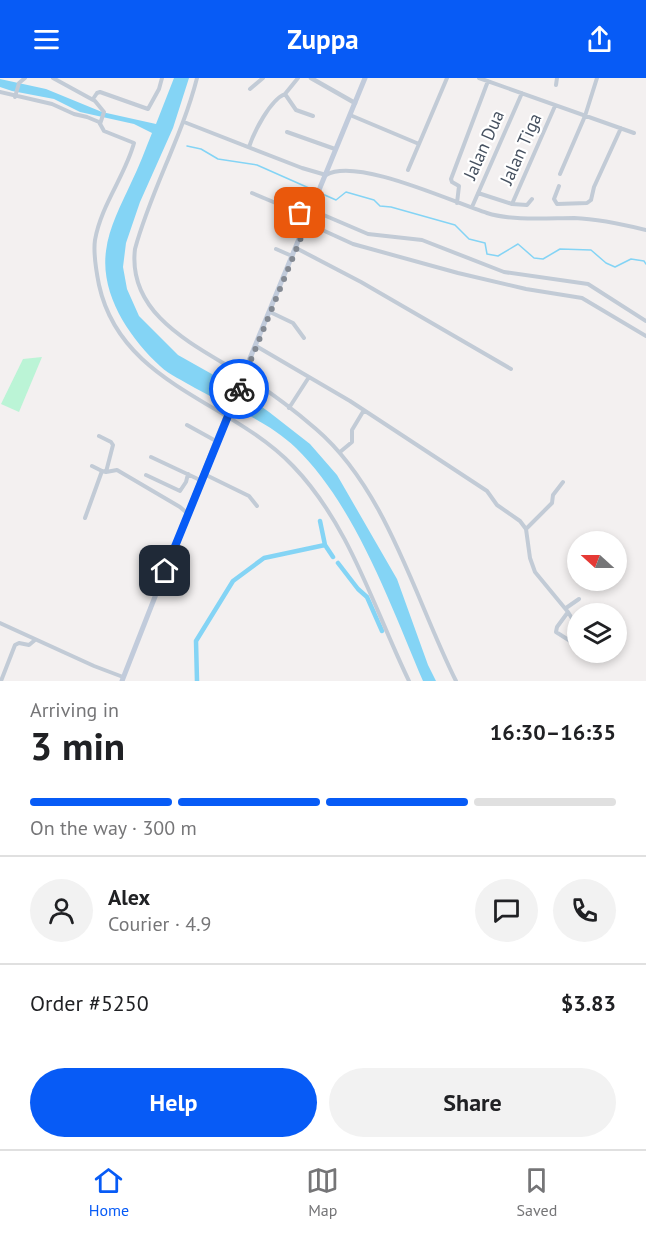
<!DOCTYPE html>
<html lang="en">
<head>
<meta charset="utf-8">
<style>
	body { margin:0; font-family:"PT Sans",sans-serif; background:#f2f2f2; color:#202124; height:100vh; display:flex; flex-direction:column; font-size:22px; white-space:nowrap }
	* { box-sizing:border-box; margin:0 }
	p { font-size:20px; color:#757577 }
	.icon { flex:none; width:33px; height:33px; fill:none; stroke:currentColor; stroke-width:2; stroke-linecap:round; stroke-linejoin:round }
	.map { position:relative; height:603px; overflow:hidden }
	.panel { display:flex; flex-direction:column; background:#fff; flex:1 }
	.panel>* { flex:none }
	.needle { width:39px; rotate:291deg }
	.tools { position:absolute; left:567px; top:453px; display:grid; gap:12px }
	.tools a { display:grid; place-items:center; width:60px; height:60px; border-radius:50%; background:#fff; box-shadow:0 3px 9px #0003; font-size:30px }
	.pin { position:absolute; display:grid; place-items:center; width:51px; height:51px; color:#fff; margin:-26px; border-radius:12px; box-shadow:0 3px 9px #0006 }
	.courier { position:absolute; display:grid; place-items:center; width:60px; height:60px; margin:-30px; border:4px solid #075bf6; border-radius:50%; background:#fff; color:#222; box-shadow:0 2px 8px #0007 }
	.overview em { font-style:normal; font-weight:700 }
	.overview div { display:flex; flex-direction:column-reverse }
	.overview { display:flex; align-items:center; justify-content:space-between; height:102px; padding:0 30px }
	h1 { font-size:39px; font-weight:700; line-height:45px }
	.bar { display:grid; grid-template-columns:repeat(4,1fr); gap:9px 6px; align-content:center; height:72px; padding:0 30px }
	.bar i { height:8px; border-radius:4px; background:#e0e0e0 }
	.bar .active { background:#075bf6 }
	.bar p { grid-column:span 4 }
	.line { display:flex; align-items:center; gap:15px; padding:0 30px; border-top:2px solid #e0e0e0 }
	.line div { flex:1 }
	.round { display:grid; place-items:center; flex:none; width:63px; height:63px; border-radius:32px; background:#f2f2f2 }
	.primary-button { display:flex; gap:12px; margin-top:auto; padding:12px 30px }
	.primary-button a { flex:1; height:69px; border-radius:36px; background:#075bf6; color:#fff; font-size:24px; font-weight:700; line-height:69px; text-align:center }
	.primary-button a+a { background:#f2f2f2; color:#202124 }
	header { display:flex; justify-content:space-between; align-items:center; height:78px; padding:0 30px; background:#075bf6; color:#fff; font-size:27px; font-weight:700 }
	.menu { display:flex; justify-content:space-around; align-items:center; height:84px; border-top:2px solid #e0e0e0; background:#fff; font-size:16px; color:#757577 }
	.menu a { display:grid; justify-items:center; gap:3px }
	.menu .active { color:#075bf6 }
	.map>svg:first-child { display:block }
	.green { fill:#bbf4d6 }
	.water { fill:#84d4f5 }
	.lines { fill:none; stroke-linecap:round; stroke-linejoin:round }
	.stream { stroke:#84d4f5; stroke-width:1.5 }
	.canal { stroke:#84d4f5; stroke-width:4.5 }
	.minor { stroke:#c2cbd6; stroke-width:4 }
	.tertiary { stroke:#c2cbd6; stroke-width:4.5 }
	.secondary { stroke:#c1cbdb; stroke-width:5 }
	.done { stroke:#838992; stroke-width:6; stroke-dasharray:0 10.8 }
	.route { stroke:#075bf6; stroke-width:8 }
	.labels { text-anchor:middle; stroke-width:4.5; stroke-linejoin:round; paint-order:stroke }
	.street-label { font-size:18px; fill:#465160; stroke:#fff }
</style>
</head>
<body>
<header><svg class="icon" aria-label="menu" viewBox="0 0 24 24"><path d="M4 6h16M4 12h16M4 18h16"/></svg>Zuppa<svg class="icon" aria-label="share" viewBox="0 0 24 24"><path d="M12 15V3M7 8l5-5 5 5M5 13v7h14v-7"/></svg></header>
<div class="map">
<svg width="646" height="603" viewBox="0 0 646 603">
	<rect width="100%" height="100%" fill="#f3f0f0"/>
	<path class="green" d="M42,279L19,334L1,326L23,281Z"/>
	<path class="water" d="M174,0H189L173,50L140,124L126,165L123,189L127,211L139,238L178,277L226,304L269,334L310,366L337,397L397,501L428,587L436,603H423C391,528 355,427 296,370C267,342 229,329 195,310C184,303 169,297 160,288C130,260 100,217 106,173C109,149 121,127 131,105C139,89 145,72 152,55L134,46L80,34L54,21L12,13L0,9V1L46,11L102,34L156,46Z"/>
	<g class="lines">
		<path class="stream" d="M187,68L201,71L218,81L257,87L336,122L346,114L374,122L380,128L391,129L455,147L469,161L485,165L487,176L498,178L518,166L534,180L543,181L560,171L591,172L606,185L615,189L631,181L644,183L646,186"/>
		<path class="canal" d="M320,443L325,467
			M338,485L358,511L367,519L382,553
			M197,603L196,563L233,503L264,480L325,467L333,479"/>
		<path class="minor" d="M53,0L95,23L104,34L100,46
			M197,0C182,59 151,112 135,171C127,238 197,268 243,297C266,311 295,333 316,351C387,412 415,521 456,603
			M298,0L285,16L296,32L313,38
			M479,0L634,55
			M556,7L557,0
			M250,11L263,0
			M0,14L52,26L74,36L87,39L99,44L104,53L134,65C125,98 101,127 95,162C93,176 96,192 99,207C121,307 230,322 293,388C350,447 374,531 409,603
			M15,19L19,5L25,0
			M93,21L97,15L100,14L148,31L159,11L162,0
			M350,37L419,66
			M184,44L302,90L326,97C357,79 452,124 487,135C511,143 549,140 574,140C599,141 622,146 646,152
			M287,54L335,71
			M249,69C254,54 270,22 285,16
			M408,92L447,0
			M560,96L585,38L597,0
			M559,108L554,121L557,126L587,125L591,122L594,109L621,50
			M252,115L309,139
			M478,115L512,126L527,127L532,121
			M457,125L459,108L452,104L451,101L488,3
			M512,126L555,28
			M472,129L522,15
			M312,132L368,156L422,162L504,194L588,206L646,243
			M307,145L353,166L458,195L526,211L582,220L646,258
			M296,170L361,204L511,291
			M276,171L292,178
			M270,234L293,245L304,260
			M256,268L350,323L487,413L497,427L520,443L526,451L530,480L535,494L568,534L557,549L556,554L578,568
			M289,330L309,299
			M187,347L216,363
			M99,358L111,364L113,367L106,394L117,392L180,429L187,435
			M340,374L352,364V352L364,332
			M151,379L200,402
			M92,388L102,393
			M204,396L249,418L257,428
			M146,397L180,413L186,404L188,396
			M85,440L102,393L106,394
			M526,451L552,425L553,417L563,404
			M566,530L579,521
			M568,534L573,542
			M0,545L94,588L123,599
			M1,603L15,567L19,565L29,567L35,562"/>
		<path class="tertiary" d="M311,0L355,25"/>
		<path class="secondary" d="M122,603L216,363L365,0"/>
	</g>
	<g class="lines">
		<path class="done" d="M239,311L307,145L309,139L300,135"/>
		<path class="route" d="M165,493L239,311"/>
	</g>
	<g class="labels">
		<g class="street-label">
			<text transform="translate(484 67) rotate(-66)" y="6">Jalan Dua</text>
			<text transform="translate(521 71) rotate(-66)" y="6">Jalan Tiga</text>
		</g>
	</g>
</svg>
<div class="tools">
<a><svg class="needle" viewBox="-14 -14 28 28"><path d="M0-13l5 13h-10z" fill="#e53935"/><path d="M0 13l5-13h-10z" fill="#757577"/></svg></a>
<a><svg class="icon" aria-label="layers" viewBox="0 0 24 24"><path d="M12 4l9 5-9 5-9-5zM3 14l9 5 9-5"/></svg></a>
</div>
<div class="pin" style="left:300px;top:135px;background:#ea580c"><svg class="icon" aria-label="bag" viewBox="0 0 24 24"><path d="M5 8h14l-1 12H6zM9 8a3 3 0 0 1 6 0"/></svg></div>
<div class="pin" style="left:165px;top:493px;background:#1f2937"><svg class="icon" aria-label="home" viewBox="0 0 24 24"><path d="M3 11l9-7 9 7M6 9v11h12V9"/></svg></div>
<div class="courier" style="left:239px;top:311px"><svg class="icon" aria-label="bike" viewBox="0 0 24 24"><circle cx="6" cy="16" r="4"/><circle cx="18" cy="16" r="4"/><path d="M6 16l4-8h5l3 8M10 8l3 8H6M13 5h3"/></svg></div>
</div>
<section class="panel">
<div class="overview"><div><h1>3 min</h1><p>Arriving in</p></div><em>16:30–16:35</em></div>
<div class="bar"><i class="active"></i><i class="active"></i><i class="active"></i><i></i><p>On the way · 300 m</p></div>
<div class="line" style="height:108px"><a class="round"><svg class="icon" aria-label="person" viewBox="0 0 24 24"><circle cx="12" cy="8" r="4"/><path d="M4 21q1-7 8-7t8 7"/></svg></a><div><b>Alex</b><p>Courier · 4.9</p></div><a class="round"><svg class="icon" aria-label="chat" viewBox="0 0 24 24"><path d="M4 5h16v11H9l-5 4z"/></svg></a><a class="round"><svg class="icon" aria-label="phone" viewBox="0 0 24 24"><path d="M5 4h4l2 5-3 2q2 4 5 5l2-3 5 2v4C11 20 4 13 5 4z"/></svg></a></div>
<div class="line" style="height:78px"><div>Order #5250</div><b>$3.83</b></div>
<div class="primary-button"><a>Help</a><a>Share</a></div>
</section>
<nav class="menu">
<a class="active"><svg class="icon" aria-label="home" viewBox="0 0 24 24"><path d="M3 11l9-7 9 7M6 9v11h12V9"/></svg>Home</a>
<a><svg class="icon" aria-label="map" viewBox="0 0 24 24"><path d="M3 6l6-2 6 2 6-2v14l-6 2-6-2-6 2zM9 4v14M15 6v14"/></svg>Map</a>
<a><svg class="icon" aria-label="saved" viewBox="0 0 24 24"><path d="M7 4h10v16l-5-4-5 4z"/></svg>Saved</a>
</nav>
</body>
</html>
